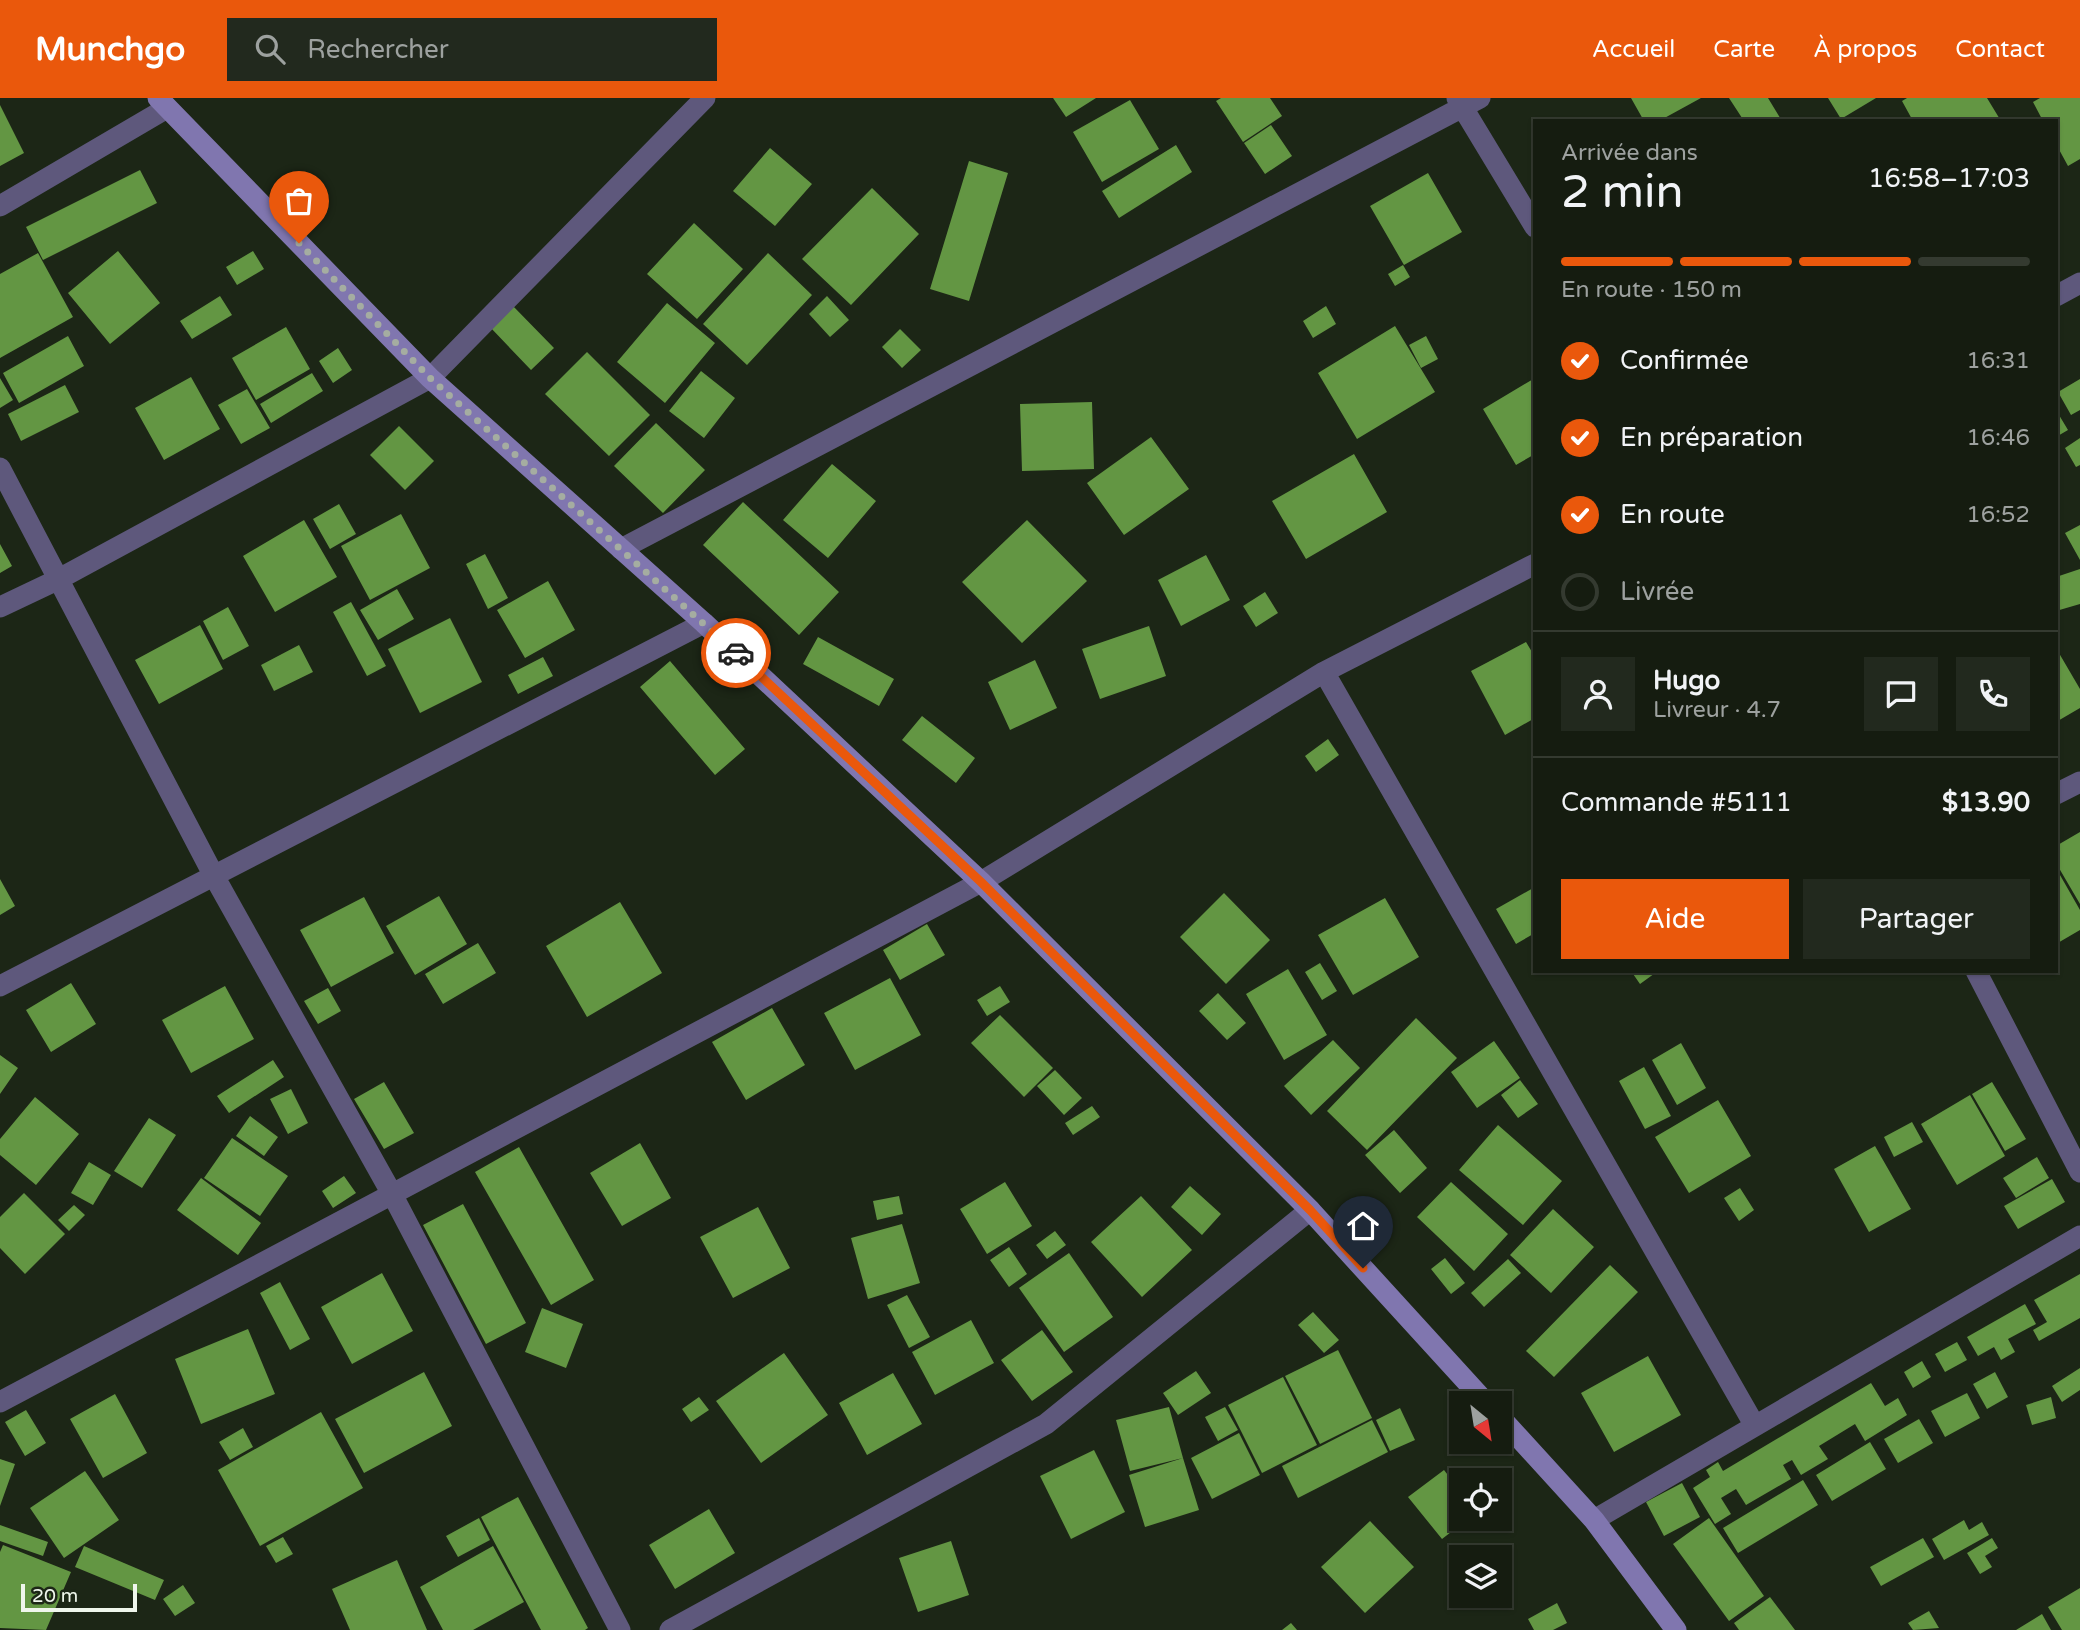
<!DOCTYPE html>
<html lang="fr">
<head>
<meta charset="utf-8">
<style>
	body { margin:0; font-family:"Varela Round",sans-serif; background:#22291e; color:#f1f3f6; height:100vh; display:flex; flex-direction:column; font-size:26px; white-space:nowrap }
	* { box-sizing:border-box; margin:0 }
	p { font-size:23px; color:#9da19f }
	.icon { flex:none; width:38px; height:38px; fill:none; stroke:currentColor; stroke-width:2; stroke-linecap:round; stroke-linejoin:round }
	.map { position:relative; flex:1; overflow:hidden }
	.drawer { position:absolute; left:1533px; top:21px; width:525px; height:854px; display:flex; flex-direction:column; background:#151c10; border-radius:0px; box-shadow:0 2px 5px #0004,0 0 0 2px #343a30 }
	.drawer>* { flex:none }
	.needle { width:46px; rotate:150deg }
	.controls { position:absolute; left:1449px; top:1293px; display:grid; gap:14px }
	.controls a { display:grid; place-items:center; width:63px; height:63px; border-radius:0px; background:#151c10; box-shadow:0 2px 5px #0004,0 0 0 2px #343a30; font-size:35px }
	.scale { position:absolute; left:21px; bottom:18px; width:116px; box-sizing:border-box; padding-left:7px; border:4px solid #eff6ec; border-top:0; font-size:19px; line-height:24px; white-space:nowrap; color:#eff6ec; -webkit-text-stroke:5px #1c2616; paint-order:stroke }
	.pin { position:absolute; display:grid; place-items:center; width:60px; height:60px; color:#fff; margin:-72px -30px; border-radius:50% 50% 50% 0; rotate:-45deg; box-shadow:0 0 7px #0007 }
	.pin .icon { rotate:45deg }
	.courier { position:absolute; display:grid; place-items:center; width:70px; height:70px; margin:-35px; border:5px solid #ea580c; border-radius:50%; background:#fff; color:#222; box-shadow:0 2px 9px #0007 }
	.overview em { font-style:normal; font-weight:600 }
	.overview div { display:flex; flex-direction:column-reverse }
	.overview { display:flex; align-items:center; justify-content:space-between; height:119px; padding:0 28px }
	h1 { font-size:46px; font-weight:600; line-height:52px }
	.bar { display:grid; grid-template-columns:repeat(4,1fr); gap:10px 7px; align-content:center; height:84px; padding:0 28px }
	.bar i { height:9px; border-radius:5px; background:#343a30 }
	.bar .on { background:#ea580c }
	.bar p { grid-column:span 4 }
	.line { display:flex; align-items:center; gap:18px; padding:0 28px; border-top:2px solid #343a30 }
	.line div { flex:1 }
	.round { display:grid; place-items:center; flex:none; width:74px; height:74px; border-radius:0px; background:#22291e }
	ol { padding:0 28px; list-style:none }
	li { display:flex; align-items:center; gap:21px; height:77px }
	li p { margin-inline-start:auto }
	li .icon { padding:7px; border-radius:50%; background:#ea580c; color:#fff; stroke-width:4 }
	li:last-child { color:#9da19f }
	li i { width:38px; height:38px; border:4px solid #343a30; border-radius:50% }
	.primary-button { display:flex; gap:14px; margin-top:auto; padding:14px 28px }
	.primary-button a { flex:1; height:80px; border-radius:0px; background:#ea580c; color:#fff; font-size:28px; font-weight:600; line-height:80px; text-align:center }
	.primary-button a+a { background:#22291e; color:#f1f3f6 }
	header { display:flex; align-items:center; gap:42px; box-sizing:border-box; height:98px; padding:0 35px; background:#ea580c; color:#fff }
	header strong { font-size:33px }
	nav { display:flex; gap:38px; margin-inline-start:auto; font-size:24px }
	.search { width:490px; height:63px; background:#22291e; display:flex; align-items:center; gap:18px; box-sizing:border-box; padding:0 24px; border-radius:0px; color:#9da19f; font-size:26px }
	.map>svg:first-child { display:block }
	.building { fill:#639643 }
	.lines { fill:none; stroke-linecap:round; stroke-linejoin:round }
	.street { stroke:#5e587c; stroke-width:21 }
	.secondary { stroke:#8076af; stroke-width:21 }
	.done { stroke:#a5ada1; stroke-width:7; stroke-dasharray:0 12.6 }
	.route { stroke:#ea580c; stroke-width:9 }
</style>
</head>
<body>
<header>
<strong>Munchgo</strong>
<div class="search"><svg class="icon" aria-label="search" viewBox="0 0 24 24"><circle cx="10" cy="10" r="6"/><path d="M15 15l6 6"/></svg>Rechercher</div>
<nav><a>Accueil</a><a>Carte</a><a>À propos</a><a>Contact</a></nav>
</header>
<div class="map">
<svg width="2080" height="1532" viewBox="0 0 2080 1532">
	<rect width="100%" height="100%" fill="#1c2616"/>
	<path class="building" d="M1053,0H1096L1066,19Z
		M1221,0H1270L1282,18L1243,44L1216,3Z
		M1631,0H1701L1659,23H1644Z
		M1729,0H1768L1782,23H1744Z
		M1828,0H1876L1841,21Z
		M1907,0H1987L2001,23H1913L1902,3Z
		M2040,0H2080V61L2068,68L2056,46V23H2043L2033,4Z
		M1130,2L1159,51L1102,84L1073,34Z
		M0,7L24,55L0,68Z
		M1271,27L1292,58L1265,76L1244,45Z
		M1176,47L1192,74L1119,120L1102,93Z
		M770,50L812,86L775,128L733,93Z
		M969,63L1008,75L969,203L930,191Z
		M140,72L157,105L43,162L26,129Z
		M1428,75L1462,134L1404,167L1370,108Z
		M872,90L919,136L851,207L802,161Z
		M694,125L743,171L697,221L647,176Z
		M118,153L160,205L110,246L68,195Z
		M253,153L264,171L237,187L226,169Z
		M38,155L73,219L0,260V176Z
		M768,155L812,197L747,267L703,226Z
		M1403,167L1410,179L1395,188L1388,176Z
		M220,198L232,217L192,241L180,223Z
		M827,198L849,222L830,239L809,216Z
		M667,205L715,245L665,305L617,264Z
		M512,207L554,250L531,272L490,229Z
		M1326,208L1336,226L1313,240L1303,223Z
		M1395,228L1435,294L1357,341L1318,275Z
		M286,229L310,271L256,302L232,260Z
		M900,231L921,252L902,270L882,249Z
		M68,238L84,268L19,305L3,275Z
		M1426,238L1438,261L1421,270L1409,247Z
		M338,250L352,272L333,285L319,263Z
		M587,254L650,317L609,358L545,296Z
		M701,273L735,300L704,340L669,313Z
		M312,275L323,293L271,325L260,306Z
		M191,279L220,331L164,362L135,310Z
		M0,280L13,302L0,310Z
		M1535,280V356L1516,367L1483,311Z
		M2080,281V312L2071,317L2058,294Z
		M65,287L79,314L21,343L8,316Z
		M247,291L270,330L241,346L218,307Z
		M1092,304L1094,371L1022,373L1020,306Z
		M2056,312L2068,332L2056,339Z
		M656,325L705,372L663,415L614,368Z
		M399,328L434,363L405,392L370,357Z
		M1151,339L1189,391L1124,437L1087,385Z
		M2080,340V367L2076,369L2065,350Z
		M1354,356L1387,414L1306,461L1272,403Z
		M832,366L876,403L828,460L783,422Z
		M743,404L839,494L799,537L703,447Z
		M339,406L356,436L330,451L313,421Z
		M401,416L430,470L370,502L341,448Z
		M304,422L337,479L275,514L243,458Z
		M1027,422L1087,483L1022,545L962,484Z
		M2080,427V462L2065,435Z
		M0,446L12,468L0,475Z
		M485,456L508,500L488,511L466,466Z
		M1206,457L1230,502L1181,528L1158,482Z
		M2080,471V506L2056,513V479Z
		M548,483L575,532L525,560L497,512Z
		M397,491L414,521L378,542L360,512Z
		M1265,494L1278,515L1256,529L1243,508Z
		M351,504L386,568L367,578L333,514Z
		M228,509L249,548L223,562L203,523Z
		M450,520L482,584L420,615L388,551Z
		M200,527L223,571L159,606L135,562Z
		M1149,528L1166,578L1100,601L1082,551Z
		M818,539L894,581L879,608L803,566Z
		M1526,544L1535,559V620L1505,637L1471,573Z
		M299,547L313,574L274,593L261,567Z
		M2056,550L2080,591V610L2056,624Z
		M543,559L553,578L518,596L508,577Z
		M1035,562L1057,610L1010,632L988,584Z
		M670,563L745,651L715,677L640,589Z
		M922,618L975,660L956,685L902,642Z
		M1328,641L1339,657L1316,674L1305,658Z
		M2080,734V806L2056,765V748Z
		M2056,770L2080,812V832L2056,846Z
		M0,781L15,808L0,817Z
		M1535,789V835L1516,846L1496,811Z
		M1224,795L1270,842L1226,886L1180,839Z
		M439,798L467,846L415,877L386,828Z
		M364,799L394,855L331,889L300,832Z
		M1385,800L1419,859L1353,897L1318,837Z
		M620,804L662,875L587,919L546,848Z
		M927,826L945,857L900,882L883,852Z
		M478,845L496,875L443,906L425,876Z
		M1320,865L1337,893L1322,902L1305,874Z
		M1288,871L1327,937L1284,962L1246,896Z
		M1631,873H1658L1640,886Z
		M890,880L921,937L855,972L824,915Z
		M71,885L96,926L51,954L26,912Z
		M225,888L254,941L191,975L162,922Z
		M1000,888L1010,904L987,918L977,902Z
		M328,890L341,913L318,926L304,903Z
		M1218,895L1246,925L1227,942L1199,913Z
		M772,910L805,967L746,1002L712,944Z
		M1000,917L1053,970L1024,999L971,945Z
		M1416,920L1457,960L1367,1052L1327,1013Z
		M1333,942L1360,970L1311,1017L1284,988Z
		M1494,943L1520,980L1477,1010L1451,974Z
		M1681,945L1706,990L1677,1007L1652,962Z
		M0,957L18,970L0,996Z
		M273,962L284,979L229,1015L217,998Z
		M1644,969L1671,1018L1645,1031L1619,983Z
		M1055,972L1082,1000L1064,1017L1037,988Z
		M1520,982L1538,1006L1518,1020L1501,997Z
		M384,984L414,1035L384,1051L354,1001Z
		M1992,984L2026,1041L2005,1053L1972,996Z
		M291,991L308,1025L288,1036L270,1001Z
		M1970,997L2005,1058L1957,1087L1921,1026Z
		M35,999L79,1036L36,1087L0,1057V1041Z
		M1718,1002L1751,1058L1689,1095L1655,1039Z
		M1092,1008L1100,1019L1073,1037L1065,1025Z
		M250,1018L278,1039L264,1058L236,1038Z
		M149,1020L176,1037L142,1090L114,1073Z
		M1912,1024L1923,1044L1894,1059L1884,1039Z
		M1498,1027L1562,1083L1523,1127L1459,1072Z
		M1394,1032L1427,1070L1400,1095L1365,1057Z
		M232,1040L288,1078L260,1118L204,1080Z
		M640,1045L671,1100L622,1128L590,1075Z
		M1875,1048L1911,1111L1869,1134L1834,1071Z
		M519,1049L594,1182L551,1207L475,1074Z
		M2037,1059L2049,1080L2016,1100L2003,1080Z
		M89,1064L111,1077L93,1107L71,1095Z
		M344,1078L356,1095L333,1110L322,1093Z
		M201,1080L261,1125L238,1157L177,1112Z
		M2052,1081L2065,1104L2018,1131L2004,1108Z
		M1005,1084L1032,1128L987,1156L960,1111Z
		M1451,1084L1508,1136L1474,1173L1417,1119Z
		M1190,1088L1221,1116L1202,1137L1171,1109Z
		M1740,1090L1754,1112L1739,1123L1724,1100Z
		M24,1095L65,1136L25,1176L0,1150V1119Z
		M899,1098L903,1116L877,1122L873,1103Z
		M1141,1098L1192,1152L1142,1199L1091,1144Z
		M463,1106L526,1225L486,1246L423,1127Z
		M74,1107L85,1117L69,1133L58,1122Z
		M758,1109L790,1170L733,1200L700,1139Z
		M1553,1111L1594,1149L1551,1195L1510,1157Z
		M902,1126L920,1185L868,1201L851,1140Z
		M1055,1133L1066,1147L1047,1161L1036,1147Z
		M1009,1149L1027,1176L1009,1189L990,1162Z
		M1069,1155L1113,1219L1064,1254L1019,1190Z
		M1445,1160L1465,1185L1451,1196L1431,1171Z
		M1508,1161L1521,1175L1484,1209L1471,1195Z
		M1610,1167L1638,1194L1554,1279L1526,1253Z
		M382,1175L413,1233L352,1266L321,1209Z
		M2080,1176V1220L2039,1243L2033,1232L2047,1224L2034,1202Z
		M280,1184L310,1241L290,1252L260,1195Z
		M907,1197L930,1239L909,1250L887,1207Z
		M2025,1206L2036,1226L2008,1241L2015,1254L2001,1262L1994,1249L1978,1258L1967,1239Z
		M542,1210L583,1226L566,1270L525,1254Z
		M1313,1214L1339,1242L1324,1255L1298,1227Z
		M971,1222L994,1265L935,1297L912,1254Z
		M248,1231L275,1296L201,1326L175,1261Z
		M1042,1232L1073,1274L1032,1303L1001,1262Z
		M1957,1244L1967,1262L1945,1274L1935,1256Z
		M1338,1252L1372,1320L1320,1346L1285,1278Z
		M784,1255L828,1317L761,1365L716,1303Z
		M1648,1258L1681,1317L1614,1354L1581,1295Z
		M1922,1263L1931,1279L1913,1290L1904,1274Z
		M2080,1270V1292L2062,1304L2052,1288Z
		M1196,1273L1211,1295L1178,1317L1163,1295Z
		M424,1274L452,1328L364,1375L335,1321Z
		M1995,1274L2008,1299L1987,1311L1973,1286Z
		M893,1275L922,1326L867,1357L839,1305Z
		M1283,1279L1317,1347L1262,1375L1228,1307Z
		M1871,1285L1885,1308L1898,1300L1907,1317L1865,1343L1855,1326L1819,1348L1828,1361L1801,1377L1792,1362L1783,1367L1791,1381L1746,1407L1736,1391L1721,1400L1731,1416L1715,1426L1693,1390L1710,1379L1706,1372L1718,1364L1723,1373Z
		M1967,1295L1980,1320L1945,1339L1931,1313Z
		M115,1296L147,1355L103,1380L70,1321Z
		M699,1299L709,1312L691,1324L682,1311Z
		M2051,1299L2056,1320L2032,1327L2026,1307Z
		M1169,1309L1183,1360L1130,1373L1116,1322Z
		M1225,1309L1238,1332L1218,1343L1205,1319Z
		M1400,1310L1415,1342L1390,1353L1376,1322Z
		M26,1312L46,1345L25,1358L5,1324Z
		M321,1314L363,1390L260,1448L218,1372Z
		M1919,1321L1933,1345L1898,1365L1884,1341Z
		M1372,1322L1388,1354L1298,1400L1282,1368Z
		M243,1330L253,1349L230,1362L219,1344Z
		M1239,1335L1260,1377L1212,1401L1191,1360Z
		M1870,1344L1886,1371L1832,1403L1816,1377Z
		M1094,1352L1125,1414L1071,1441L1040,1378Z
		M1183,1360L1199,1412L1145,1429L1129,1377Z
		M0,1361L15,1366L0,1408Z
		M1444,1372L1461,1394V1421H1468L1442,1441L1408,1399Z
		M85,1373L119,1422L64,1460L30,1410Z
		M1803,1382L1818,1407L1738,1455L1723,1430Z
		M1682,1385L1700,1419L1664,1438L1646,1404Z
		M518,1399L588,1530L585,1532H541L481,1419Z
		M709,1411L735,1455L675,1491L649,1447Z
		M479,1420L490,1442L458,1459L446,1438Z
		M1709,1420L1764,1498L1729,1523L1673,1446Z
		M1964,1422L1969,1432L1982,1424L1989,1437L1944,1462L1932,1441Z
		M1370,1423L1414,1469L1365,1515L1321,1469Z
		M0,1427L48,1444L43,1458L0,1443Z
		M283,1439L293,1456L276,1465L266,1448Z
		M1923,1440L1934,1459L1881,1488L1870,1469Z
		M1992,1440L1998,1450L1985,1458L1992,1469L1980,1476L1967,1455Z
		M951,1443L969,1497L918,1514L899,1460Z
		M3,1447L71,1474L46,1532L0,1530V1454Z
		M84,1448L164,1482L155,1502L75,1469Z
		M493,1448L524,1504L473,1532H443L420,1489Z
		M397,1462L427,1532H350L332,1491Z
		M183,1487L195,1505L175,1518L163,1501Z
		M2080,1490V1532H2062L2048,1509Z
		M1770,1499L1795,1532H1739L1734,1525Z
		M1557,1505L1567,1525L1553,1532H1534L1528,1521Z
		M1929,1513L1939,1530L1913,1532L1908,1525Z
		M2042,1516L2051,1532H2016Z
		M1291,1525L1297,1532H1282Z"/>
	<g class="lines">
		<path class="street" d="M1457,0L1535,129
			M0,108L167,10
			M2056,198L2080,185
			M0,370L214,778L392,1096L620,1532
			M621,451L1480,0
			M0,509L57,482L430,280L705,0
			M1324,574L1755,1328
			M2056,696L2080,684
			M1976,873L2080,1074
			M0,888L704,525
			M0,1304L981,784L1324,574L1535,466
			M1594,1422L2080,1138
			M670,1532L1046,1326L1310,1112"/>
		<path class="secondary" d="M158,0L430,280L704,525L981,784L1310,1112L1487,1306
			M1500,1319L1594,1422L1676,1532"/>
	</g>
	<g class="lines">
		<path class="done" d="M299,145L430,280L736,555"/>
		<path class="route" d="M736,555L981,784L1310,1112L1363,1170"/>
	</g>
</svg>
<div class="controls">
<a><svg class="needle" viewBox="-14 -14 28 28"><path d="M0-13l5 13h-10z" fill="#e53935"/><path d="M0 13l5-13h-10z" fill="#9da19f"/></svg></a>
<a><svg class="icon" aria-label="locate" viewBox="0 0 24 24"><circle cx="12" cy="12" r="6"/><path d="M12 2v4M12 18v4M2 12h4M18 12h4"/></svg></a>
<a><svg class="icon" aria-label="layers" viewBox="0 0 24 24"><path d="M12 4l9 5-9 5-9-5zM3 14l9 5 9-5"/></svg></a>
</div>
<div class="scale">20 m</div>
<div class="pin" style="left:299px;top:145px;background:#ea580c"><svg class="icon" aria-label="bag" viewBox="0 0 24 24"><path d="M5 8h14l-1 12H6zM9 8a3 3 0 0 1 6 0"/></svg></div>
<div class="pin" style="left:1363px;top:1170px;background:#1f2937"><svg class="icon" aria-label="home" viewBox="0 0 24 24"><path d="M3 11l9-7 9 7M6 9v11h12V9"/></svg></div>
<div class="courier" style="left:736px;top:555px"><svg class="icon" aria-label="car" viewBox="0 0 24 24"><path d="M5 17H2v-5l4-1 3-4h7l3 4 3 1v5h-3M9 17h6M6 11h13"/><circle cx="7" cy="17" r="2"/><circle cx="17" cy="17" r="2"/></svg></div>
<section class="drawer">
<div class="overview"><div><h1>2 min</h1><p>Arrivée dans</p></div><em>16:58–17:03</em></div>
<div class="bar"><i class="on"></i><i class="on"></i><i class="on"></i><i></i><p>En route · 150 m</p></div>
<ol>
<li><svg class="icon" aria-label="check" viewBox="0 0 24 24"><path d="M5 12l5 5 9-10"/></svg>Confirmée<p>16:31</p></li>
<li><svg class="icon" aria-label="check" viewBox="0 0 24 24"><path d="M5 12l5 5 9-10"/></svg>En préparation<p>16:46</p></li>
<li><svg class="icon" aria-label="check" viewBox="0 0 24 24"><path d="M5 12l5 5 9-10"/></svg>En route<p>16:52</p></li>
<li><i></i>Livrée</li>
</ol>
<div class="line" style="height:126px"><a class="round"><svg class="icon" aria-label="person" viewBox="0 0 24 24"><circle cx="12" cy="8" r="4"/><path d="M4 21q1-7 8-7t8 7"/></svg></a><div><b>Hugo</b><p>Livreur · 4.7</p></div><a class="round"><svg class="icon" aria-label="chat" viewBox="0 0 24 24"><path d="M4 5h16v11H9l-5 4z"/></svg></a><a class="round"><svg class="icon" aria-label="phone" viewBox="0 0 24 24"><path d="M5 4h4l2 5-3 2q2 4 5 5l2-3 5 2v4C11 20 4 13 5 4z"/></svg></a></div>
<div class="line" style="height:91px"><div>Commande #5111</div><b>$13.90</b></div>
<div class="primary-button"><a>Aide</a><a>Partager</a></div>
</section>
</div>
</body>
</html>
